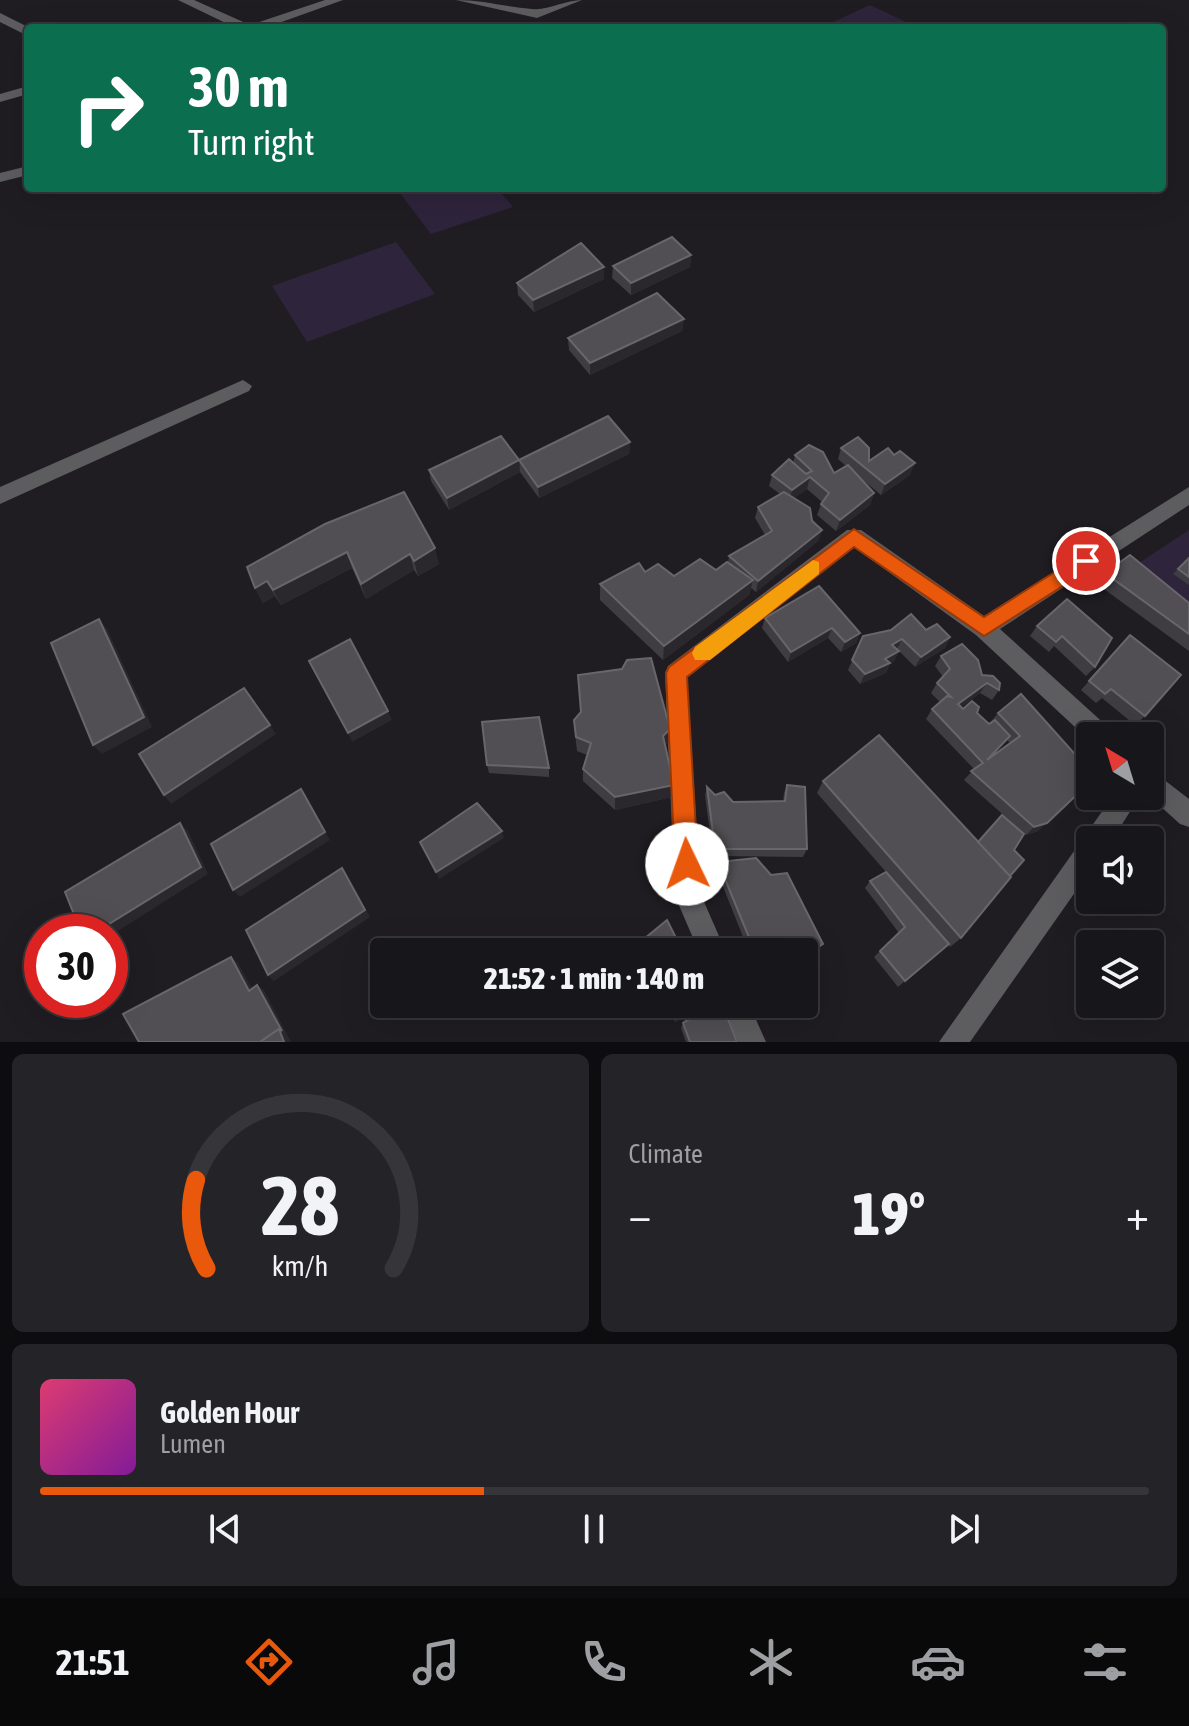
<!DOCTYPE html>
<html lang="en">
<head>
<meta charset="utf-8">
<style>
	:root { --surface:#17161a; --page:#242327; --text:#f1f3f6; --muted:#9e9fa2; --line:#363539; --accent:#ea580c }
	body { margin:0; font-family:"Asap Condensed",sans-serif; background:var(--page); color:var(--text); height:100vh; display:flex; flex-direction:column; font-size:30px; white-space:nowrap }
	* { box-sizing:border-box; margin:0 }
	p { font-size:26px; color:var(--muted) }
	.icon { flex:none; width:44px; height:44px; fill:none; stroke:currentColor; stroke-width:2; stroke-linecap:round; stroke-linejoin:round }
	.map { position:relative; height:1042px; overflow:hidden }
	.drawer { display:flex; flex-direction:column; gap:12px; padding:12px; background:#0d0c0e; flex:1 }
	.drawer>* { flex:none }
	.guide { position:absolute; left:24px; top:24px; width:1142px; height:168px; border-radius:8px; box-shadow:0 8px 32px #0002,0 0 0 2px var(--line); background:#0b6e4f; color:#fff; overflow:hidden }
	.needle { width:52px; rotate:322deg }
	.buttons { position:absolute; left:1076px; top:722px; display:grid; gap:16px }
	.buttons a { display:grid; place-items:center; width:88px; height:88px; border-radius:8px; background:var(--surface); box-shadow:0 8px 32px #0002,0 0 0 2px var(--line); font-size:40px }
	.speed { position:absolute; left:24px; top:914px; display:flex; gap:16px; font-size:40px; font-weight:700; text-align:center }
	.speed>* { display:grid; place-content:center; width:104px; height:104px; border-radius:50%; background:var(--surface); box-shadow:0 8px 32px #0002,0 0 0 2px var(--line); line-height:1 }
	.speed .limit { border:12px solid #d22; background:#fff; color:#111 }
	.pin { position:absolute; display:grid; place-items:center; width:68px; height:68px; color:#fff; margin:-34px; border:4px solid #fff; border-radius:50%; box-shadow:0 2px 8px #0007 }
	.me { position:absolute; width:88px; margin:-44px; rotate:357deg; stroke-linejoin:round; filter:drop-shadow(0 0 6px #0008) }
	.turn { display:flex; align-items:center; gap:28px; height:168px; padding:0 32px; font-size:36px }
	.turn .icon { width:104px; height:104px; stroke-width:2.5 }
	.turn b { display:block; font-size:56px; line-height:68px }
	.big { font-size:60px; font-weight:800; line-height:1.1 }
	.drawer .tile { flex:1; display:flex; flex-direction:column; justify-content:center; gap:12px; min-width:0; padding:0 28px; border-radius:12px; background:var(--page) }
	.drawer .dial { align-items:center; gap:0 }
	.dial svg { height:208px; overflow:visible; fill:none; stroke:var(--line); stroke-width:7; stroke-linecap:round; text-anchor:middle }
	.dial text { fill:var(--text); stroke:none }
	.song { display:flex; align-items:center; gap:24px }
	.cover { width:96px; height:96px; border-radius:12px; background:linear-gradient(135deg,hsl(340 70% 55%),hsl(290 70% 35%)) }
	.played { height:8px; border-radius:4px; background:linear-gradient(90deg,var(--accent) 40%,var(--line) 40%) }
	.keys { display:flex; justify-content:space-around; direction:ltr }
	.heat { display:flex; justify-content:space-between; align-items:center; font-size:44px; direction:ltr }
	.drawer .tiles { flex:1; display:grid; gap:12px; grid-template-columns:1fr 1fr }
	.tile:last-child { grid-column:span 2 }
	.trip { position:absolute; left:370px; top:938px; width:448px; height:80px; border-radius:8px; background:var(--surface); box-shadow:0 8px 32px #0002,0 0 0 2px var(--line); font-weight:800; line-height:80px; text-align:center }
	.tabs { display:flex; height:128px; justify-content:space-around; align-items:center; background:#09090a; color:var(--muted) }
	.tabs .icon { width:56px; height:56px }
	.tabs .active { color:var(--accent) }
	.tabs b { font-size:36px; color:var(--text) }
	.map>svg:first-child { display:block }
</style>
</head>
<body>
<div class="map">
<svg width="1189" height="1042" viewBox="0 0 1189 1042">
	<rect width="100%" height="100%" fill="#1f1d22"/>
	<g fill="#2e243c">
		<polygon points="870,5 919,28 822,27"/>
		<polygon points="396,188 497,188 513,207 431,234"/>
		<polygon points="396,242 435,294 307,342 272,286"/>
		<polygon points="1189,530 1189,608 1133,567"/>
	</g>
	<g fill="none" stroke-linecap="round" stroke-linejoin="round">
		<g fill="#5d5c5f" fill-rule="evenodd">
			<polygon points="178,0 194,0 250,25 325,0 343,0 265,28 236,28"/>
			<path d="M456,0C482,0 506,7 532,9C547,11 565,0 582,0L537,18Z"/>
			<polygon points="0,13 30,28 28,36 0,22"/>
			<polygon points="28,86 28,94 0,102 0,94"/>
			<polygon points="28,166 28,175 0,182 0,173"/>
			<polygon points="243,380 252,386 249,391 0,504 0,487"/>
			<polygon points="1189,487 1189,505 1000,629 1109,728 1113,736 1090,736 1090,741 976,635 854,547 687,677 701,895 726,952 699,952 675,896 665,673 668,666 847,530 861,530 984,616"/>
			<polygon points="1150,769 1189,799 1189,827 1180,824 1149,796"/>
			<polygon points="1113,796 1140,796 1112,840 1090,840 1090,871 970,1042 939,1042"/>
			<polygon points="721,1004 749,1004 766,1042 738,1042"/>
		</g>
	</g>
	<g fill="#3f3d42" fill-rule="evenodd">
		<polygon points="691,255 690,267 631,295 612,278 613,266"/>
		<polygon points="604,267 604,279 534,312 518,295 517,283"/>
		<polygon points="684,319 682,331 590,375 569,350 568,338"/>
		<polygon points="630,442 629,454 539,498 520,472 519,460"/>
		<polygon points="841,448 869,461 910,475 881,495 858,476 874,493 870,505 836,531 817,515 822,502 807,489 794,498 822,530 818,541 756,592 751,588 749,595 663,660 600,600 600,584 645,572 674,576 716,570 728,563 729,556 765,535 755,518 758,507 780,494 769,486 772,475 793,463 795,455 834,473 846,466 838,459"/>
		<polygon points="519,460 520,472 449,510 431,481 429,470"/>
		<polygon points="325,524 439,564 418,576 414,570 366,599 352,568 281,605 275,596 263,603 255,588"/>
		<polygon points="1189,558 1189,585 1173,574"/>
		<polygon points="1105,573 1189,603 1189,651 1097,584"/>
		<polygon points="1067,599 1095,667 1086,676 1054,646 1049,652 1030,636 1037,626"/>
		<polygon points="765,618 860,633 856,643 841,652 828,638 788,662 762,628"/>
		<polygon points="926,630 950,637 945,648 915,667 897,649 899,651 894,661 890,663 886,673 860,684 848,670 863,636"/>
		<polygon points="1130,635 1145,716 1135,725 1102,698 1096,703 1081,690"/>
		<path d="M941,656L982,675L999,690L992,700L980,693L961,707L963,709L977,713L989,724L998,713L1090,782L1038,831L1026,835L964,780L974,769L926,719L932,709L940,702L931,693L937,683L943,677L935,666ZM1006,739L1010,743L991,757Z"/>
		<polygon points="578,675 669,742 665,745 672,797 615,810 583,781 583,769 587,755 577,751 575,734 574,720 581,713"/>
		<polygon points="487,765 549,768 549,777 489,773"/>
		<polygon points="823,781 978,842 1014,850 1010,876 961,938 950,947 948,944 898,987 874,957 899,933 865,888 870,881 886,872 817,793"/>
		<polygon points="787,785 807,849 803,857 713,856 705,795 707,787 715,795 733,802 783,801 784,793"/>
		<polygon points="718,862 823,944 818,950 804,959 804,952 749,952 716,869"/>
		<polygon points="669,1004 706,1004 675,1022"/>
		<polygon points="683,1023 737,1042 686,1042 681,1028"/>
	</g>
	<g fill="#2a282d">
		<polygon points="691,255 690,267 631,295 631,283"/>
		<polygon points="604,267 604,279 534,312 533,300"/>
		<polygon points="684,319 682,331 590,375 590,363"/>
		<polygon points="630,442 629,454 539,498 538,487"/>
		<polygon points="519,460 520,472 449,510 447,498"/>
		<polygon points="915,463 910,475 881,495 885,484"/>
		<polygon points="810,477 807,489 790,501 792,490"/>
		<polygon points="874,493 870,505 836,531 840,520"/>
		<polygon points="822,530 818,541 756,592 758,581"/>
		<polygon points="435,548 439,564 418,576 414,561"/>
		<polygon points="347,552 352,568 281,605 273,590"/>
		<polygon points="410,554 414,570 366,599 361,584"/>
		<polygon points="753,580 749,595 663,660 664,646"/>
		<polygon points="267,581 275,596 263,603 255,588"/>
		<polygon points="99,619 107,629 152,727 102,754 93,745"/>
		<polygon points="832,628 828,638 788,662 791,652"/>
		<polygon points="860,633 856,643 841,652 845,642"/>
		<polygon points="950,637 945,648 915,667 921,657"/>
		<polygon points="902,639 897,649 892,645"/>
		<polygon points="899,651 894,661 887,665 890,663 886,673 860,684 865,674 885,659"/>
		<polygon points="987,683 980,693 952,714 958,704"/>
		<polygon points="388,711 392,720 352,742 348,733"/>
		<polygon points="270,725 276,734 171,804 164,795"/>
		<polygon points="670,729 669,742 661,749 663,736"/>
		<polygon points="674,785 672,797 615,810 615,797"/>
		<polygon points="306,797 330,840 240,897 233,890"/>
		<polygon points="180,823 188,831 208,874 110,936 110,932 96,932"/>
		<polygon points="1047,823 1038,831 1026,835 1034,827"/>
		<polygon points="502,831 504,838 439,879 436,872"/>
		<polygon points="342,868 370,917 274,981 268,975"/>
		<polygon points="823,944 818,950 804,959 804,956"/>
		<polygon points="231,957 238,963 256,996 249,991"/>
		<polygon points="257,985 264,990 291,1042 284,1042"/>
		<polygon points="699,1004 706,1004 675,1022 677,1017"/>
	</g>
	<g fill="#514f53" stroke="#68666b" stroke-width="2">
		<polygon points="610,24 619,28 600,28"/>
		<polygon points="672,237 691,255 631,283 613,266"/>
		<polygon points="581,243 604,267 533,300 517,283"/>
		<polygon points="657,293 684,319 590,363 568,338"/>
		<polygon points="608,416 630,442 538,487 519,460"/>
		<polygon points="501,436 519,460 447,498 429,470"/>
		<polygon points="858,437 869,448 869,461 888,448 894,455 900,451 915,463 885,484 841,448"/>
		<polygon points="809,445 823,452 834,473 848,465 874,493 840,520 821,504 829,493 810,477 792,490 772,475 789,459 806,474 812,471 795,455"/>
		<polygon points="404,492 435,548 414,561 410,554 361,584 347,552 273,590 267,581 255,588 247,567 325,524"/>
		<polygon points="784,492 810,508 812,521 822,530 758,581 729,556 772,531 758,507"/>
		<polygon points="1130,555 1189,603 1189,634 1105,573"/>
		<polygon points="1189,558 1189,577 1178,569"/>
		<polygon points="700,559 716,570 727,562 753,580 664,646 600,584 639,563 645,572 658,564 674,576"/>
		<polygon points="819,586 860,633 845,642 832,628 791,652 765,618"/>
		<polygon points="1067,599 1112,638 1095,667 1062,636 1056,642 1037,626"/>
		<polygon points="911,614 926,630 937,624 950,637 921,657 902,639 892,645 899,651 885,659 890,663 865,674 852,660 863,636 891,630"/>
		<polygon points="99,619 144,717 93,745 51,643"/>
		<polygon points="1130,635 1181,675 1145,716 1111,689 1105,694 1089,681"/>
		<polygon points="350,639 388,711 348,733 309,661"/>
		<polygon points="962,644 978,660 982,675 993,676 1000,683 999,690 987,683 958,704 963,709 972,701 979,707 977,713 989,724 995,720 1010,736 987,760 1020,736 998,713 1021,694 1090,771 1090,782 1047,823 1034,827 971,771 983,763 932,709 947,696 951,697 937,683 950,669 941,656"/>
		<polygon points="651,658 670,729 663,736 674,785 615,797 583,769 591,743 576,737 574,720 581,712 578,675 622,669 627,660"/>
		<polygon points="244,688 270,725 164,795 139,754"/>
		<polygon points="539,717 549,768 487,765 482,722"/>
		<polygon points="879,735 1011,877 961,938 823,781"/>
		<polygon points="787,785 805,787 807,849 715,849 707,787 715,795 724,792 733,802 785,801"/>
		<polygon points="301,789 325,832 233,890 211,844"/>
		<polygon points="477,803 502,831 436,872 420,842"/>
		<polygon points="1002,815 1024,834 1014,850 1024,860 1010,876 978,842"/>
		<polygon points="180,823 201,867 96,932 81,932 65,892"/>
		<polygon points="756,858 771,875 787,873 823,944 804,956 804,952 772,952 769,946 755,952 718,862"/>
		<polygon points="342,868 365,910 268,975 246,930"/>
		<polygon points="886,872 949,944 905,981 880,951 905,927 870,881"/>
		<polygon points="667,920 683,952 628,952"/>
		<polygon points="231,957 249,991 257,985 282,1031 279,1029 260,1042 139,1042 123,1014"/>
		<polygon points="672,1004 699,1004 677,1017"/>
		<polygon points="713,1004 722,1004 737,1042 690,1042 683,1023"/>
		<polygon points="279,1029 284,1042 260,1042"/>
	</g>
	<polygon fill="#ea580c" stroke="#983908" stroke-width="2" points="854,529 984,617 1080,556 1086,554 1096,561 1093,567 984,636 854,547 687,677 698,864 695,872 687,876 678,872 675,864 666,673 669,667"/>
	<polygon fill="#f59e0b" points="813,560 819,562 819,574 710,660 695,660 692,653 695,647"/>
</svg>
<div class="buttons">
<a><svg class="needle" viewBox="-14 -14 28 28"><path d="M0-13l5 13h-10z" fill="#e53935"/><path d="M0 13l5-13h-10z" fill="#9e9fa2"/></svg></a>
<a><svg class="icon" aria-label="sound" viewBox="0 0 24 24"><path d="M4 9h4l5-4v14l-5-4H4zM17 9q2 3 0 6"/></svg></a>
<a><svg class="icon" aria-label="layers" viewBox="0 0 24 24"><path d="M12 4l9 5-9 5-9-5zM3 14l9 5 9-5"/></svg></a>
</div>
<div class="speed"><div class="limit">30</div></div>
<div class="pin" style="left:1086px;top:561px;background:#d93025"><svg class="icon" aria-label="arrive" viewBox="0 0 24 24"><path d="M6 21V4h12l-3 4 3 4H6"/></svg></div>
<svg class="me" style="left:687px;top:864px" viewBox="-20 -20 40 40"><circle r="19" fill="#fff"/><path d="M0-13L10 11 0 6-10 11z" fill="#ea580c"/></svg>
<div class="trip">21:52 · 1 min · 140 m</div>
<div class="guide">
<div class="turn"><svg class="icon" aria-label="right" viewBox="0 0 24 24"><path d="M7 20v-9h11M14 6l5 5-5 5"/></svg><div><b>30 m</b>Turn right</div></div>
</div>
</div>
<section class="drawer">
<div class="tiles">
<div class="tile dial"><svg viewBox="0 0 100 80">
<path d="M14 69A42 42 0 1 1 86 69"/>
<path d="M14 69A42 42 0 0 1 10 35" stroke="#ea580c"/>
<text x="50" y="56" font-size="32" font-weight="700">28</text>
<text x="50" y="72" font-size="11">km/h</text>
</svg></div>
<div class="tile"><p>Climate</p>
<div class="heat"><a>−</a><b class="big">19°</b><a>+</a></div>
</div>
<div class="tile">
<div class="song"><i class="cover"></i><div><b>Golden Hour</b><p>Lumen</p></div></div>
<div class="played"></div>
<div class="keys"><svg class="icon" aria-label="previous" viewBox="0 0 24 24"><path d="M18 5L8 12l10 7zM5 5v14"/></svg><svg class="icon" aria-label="pause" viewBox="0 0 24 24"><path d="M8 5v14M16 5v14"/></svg><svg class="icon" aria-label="next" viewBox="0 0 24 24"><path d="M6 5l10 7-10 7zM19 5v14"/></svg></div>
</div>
</div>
</section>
<nav class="tabs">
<b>21:51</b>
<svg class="icon active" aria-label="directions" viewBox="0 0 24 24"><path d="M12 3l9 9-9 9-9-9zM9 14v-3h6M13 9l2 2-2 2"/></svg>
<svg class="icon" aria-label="music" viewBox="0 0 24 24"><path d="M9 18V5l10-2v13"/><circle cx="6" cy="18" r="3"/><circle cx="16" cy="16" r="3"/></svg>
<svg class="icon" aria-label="phone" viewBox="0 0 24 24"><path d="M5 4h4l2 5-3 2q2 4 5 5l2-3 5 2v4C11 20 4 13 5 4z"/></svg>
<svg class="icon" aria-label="climate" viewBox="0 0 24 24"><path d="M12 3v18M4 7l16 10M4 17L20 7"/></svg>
<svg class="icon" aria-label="car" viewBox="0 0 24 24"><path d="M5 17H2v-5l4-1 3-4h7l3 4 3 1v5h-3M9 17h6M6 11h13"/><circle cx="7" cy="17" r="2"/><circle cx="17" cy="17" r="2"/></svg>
<svg class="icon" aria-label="filters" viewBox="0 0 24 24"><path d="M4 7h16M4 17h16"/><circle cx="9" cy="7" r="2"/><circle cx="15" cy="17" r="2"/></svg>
</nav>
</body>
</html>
